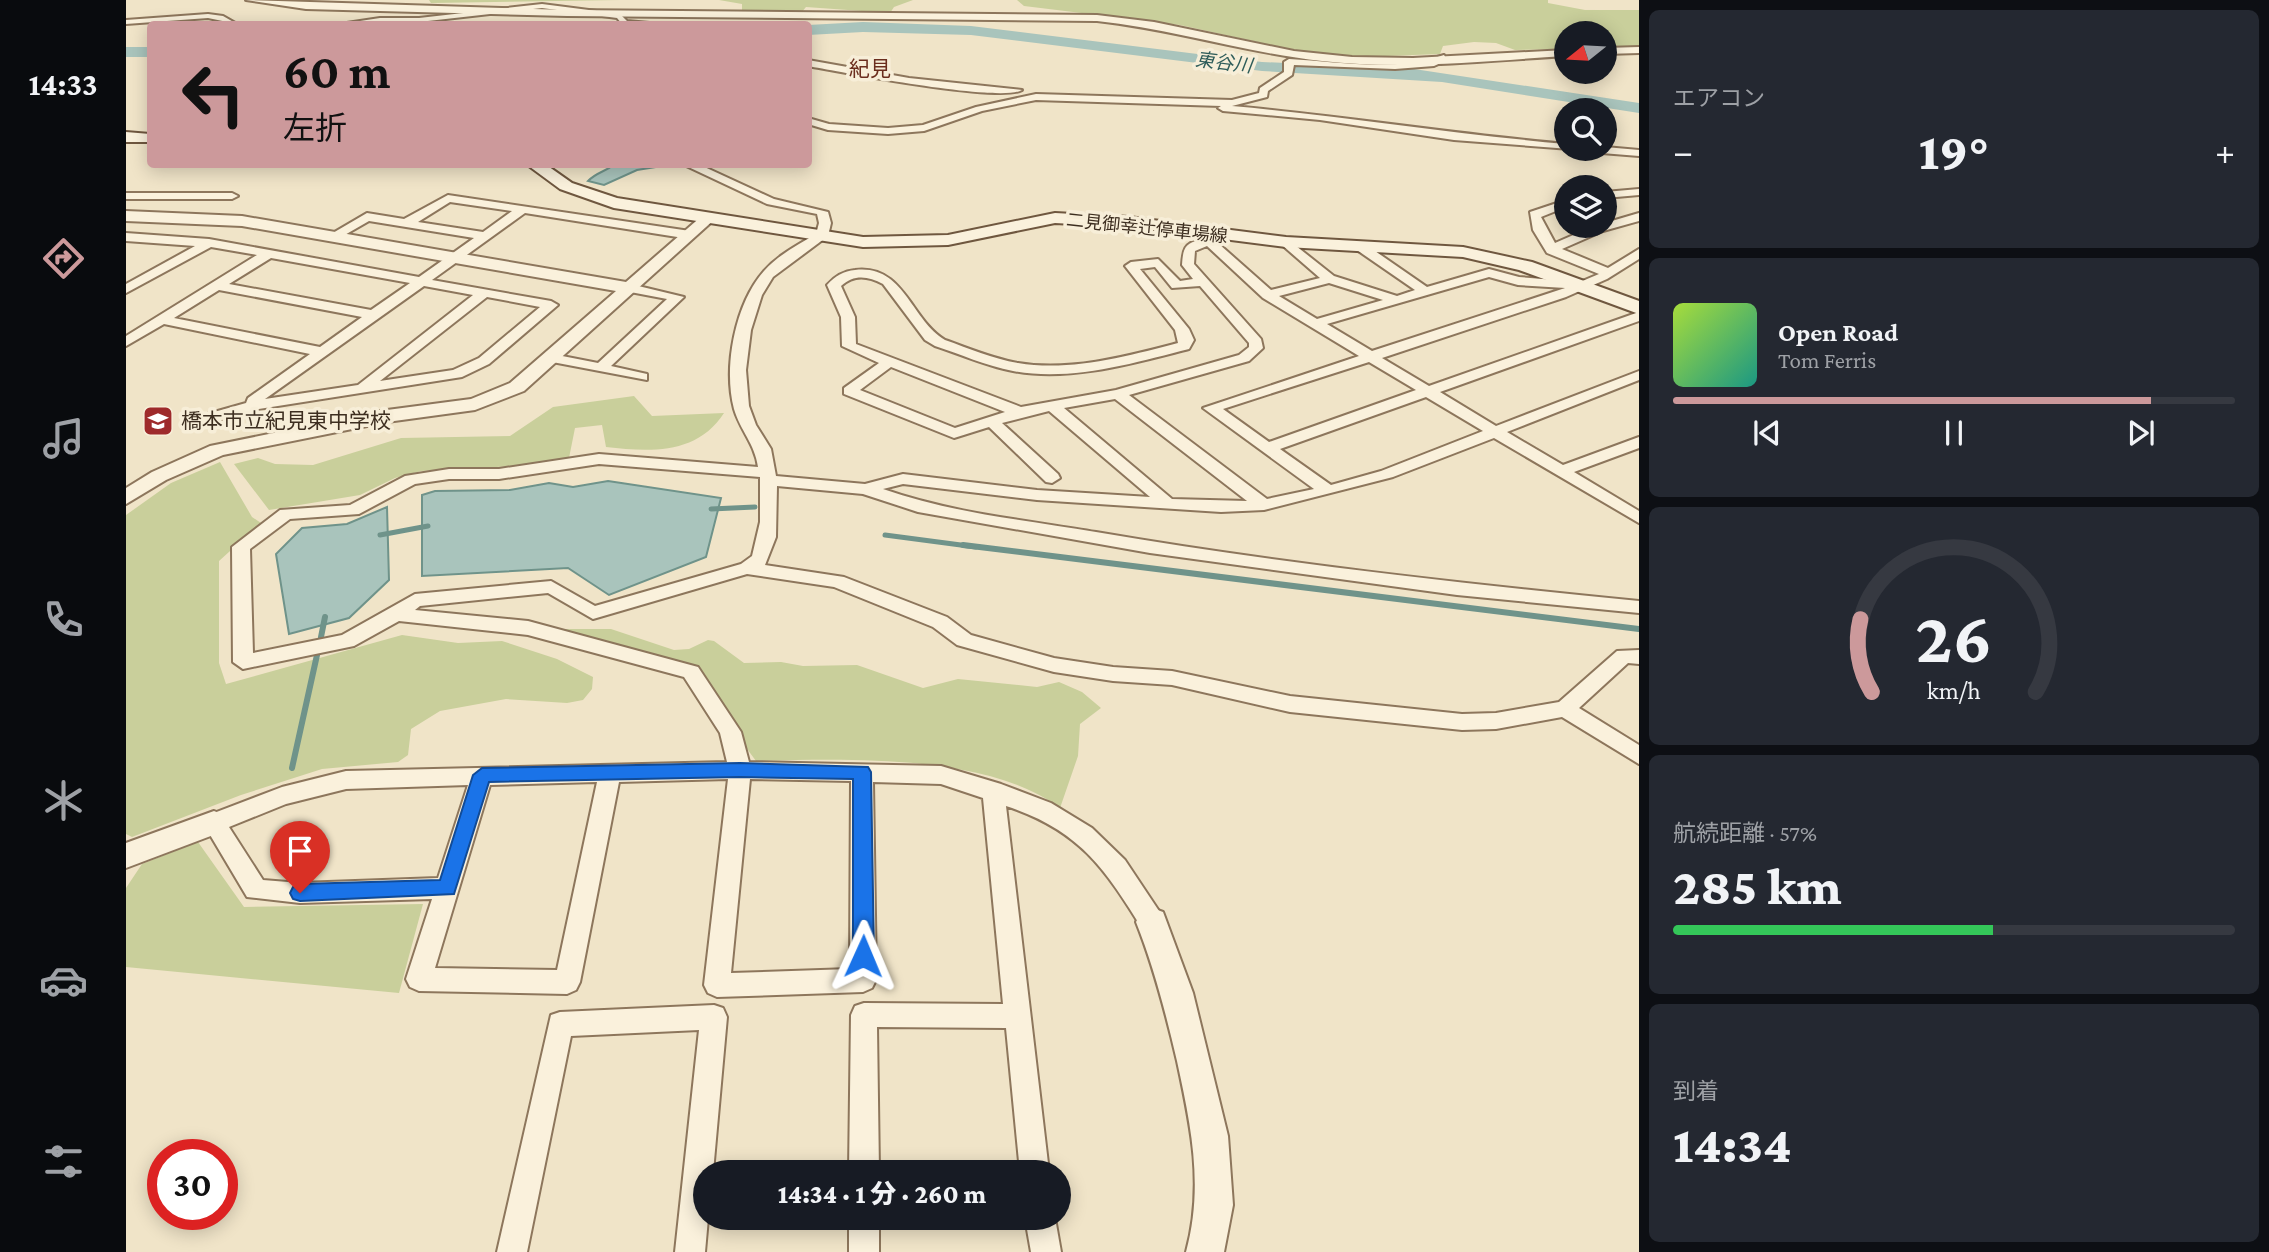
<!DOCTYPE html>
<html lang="ja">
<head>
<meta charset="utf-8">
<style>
	:root { --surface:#171b24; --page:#242831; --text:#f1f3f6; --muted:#9ea1a6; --line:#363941; --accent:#cc999b }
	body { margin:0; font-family:"Crimson Pro","Noto Sans JP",serif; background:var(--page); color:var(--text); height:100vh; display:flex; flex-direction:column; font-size:26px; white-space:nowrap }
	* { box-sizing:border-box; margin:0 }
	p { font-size:23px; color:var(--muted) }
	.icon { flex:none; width:38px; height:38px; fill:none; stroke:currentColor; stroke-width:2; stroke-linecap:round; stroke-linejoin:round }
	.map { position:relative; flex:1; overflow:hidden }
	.details { display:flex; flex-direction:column; gap:10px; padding:10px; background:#0d0f14; width:630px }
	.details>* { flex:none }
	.banner { position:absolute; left:21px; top:21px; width:665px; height:147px; border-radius:7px; box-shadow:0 4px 18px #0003; background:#cc999b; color:#111; overflow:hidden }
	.needle { width:46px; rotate:252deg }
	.buttons { position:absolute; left:1428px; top:21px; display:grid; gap:14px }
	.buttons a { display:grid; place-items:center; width:63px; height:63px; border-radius:50%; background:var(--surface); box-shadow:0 4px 18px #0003; font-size:35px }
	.speed { position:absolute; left:21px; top:1139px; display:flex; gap:14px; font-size:35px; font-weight:700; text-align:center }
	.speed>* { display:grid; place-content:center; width:91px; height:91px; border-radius:50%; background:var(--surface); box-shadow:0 4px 18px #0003; line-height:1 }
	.speed .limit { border:10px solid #d22; background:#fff; color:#111 }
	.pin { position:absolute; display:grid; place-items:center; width:60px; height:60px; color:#fff; margin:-72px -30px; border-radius:50% 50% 50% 0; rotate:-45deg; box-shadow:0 0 7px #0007 }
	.pin .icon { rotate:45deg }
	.me { position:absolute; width:77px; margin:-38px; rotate:1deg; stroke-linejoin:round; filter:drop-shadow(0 0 5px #0008) }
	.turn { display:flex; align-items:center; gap:24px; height:147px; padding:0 21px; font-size:32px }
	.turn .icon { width:91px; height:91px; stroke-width:2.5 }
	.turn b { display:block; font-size:49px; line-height:60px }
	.big { font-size:52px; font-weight:800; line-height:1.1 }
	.details .card { flex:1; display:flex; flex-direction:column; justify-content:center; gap:10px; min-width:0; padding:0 24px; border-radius:10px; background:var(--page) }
	.details .dial { align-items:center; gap:0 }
	.dial svg { height:182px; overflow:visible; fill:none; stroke:var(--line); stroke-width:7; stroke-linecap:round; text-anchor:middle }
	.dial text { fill:var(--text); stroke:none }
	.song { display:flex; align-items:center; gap:21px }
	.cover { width:84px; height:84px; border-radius:10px; background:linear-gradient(135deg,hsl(80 70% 55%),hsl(170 70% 35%)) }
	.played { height:7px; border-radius:4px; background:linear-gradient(90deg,var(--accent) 85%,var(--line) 85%) }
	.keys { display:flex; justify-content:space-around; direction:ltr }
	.heat { display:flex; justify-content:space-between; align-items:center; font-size:38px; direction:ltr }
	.charge { height:10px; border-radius:5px; background:linear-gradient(90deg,#34c759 57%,var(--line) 0) }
	.trip { position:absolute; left:567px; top:1160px; width:378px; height:70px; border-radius:35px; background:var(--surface); box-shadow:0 4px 18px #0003; font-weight:800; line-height:70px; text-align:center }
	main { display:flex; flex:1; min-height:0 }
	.tabs { display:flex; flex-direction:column; width:126px; justify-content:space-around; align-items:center; background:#090b0e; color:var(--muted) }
	.tabs .icon { width:49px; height:49px }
	.tabs .selected { color:var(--accent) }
	.tabs b { font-size:32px; color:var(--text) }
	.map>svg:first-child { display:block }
</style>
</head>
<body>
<main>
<nav class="tabs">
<b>14:33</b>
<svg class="icon selected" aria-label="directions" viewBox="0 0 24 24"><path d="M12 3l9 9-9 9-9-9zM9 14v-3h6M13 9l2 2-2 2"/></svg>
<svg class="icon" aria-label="music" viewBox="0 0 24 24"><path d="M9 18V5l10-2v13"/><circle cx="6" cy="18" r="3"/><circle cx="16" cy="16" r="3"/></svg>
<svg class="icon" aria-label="phone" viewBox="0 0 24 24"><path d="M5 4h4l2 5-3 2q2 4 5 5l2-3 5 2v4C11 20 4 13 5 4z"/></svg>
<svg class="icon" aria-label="climate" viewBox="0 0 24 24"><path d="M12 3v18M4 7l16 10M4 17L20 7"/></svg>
<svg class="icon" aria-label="car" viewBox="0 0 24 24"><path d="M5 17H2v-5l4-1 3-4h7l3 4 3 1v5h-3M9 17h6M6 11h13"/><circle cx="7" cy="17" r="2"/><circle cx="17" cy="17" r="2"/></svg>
<svg class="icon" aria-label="filters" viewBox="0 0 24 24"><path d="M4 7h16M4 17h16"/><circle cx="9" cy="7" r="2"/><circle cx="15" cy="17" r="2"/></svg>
</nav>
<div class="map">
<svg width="1513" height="1252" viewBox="0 0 1513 1252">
	<rect width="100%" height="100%" fill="#f0e4c8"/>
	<g fill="#c9cf9b">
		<polygon points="303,0 494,0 305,3"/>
		<polygon points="593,0 787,0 768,7 764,13 680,7 675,13 616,12 616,4"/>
		<polygon points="891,0 1422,0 1422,3 1459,10 1513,10 1513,46 1479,47 1479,33 1440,33 1440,49 1389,50 1370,43 1348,42 1317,46 1314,54 1234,57 1176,52 1054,25 898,6"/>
		<path d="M508,396L526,416L598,413C571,455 524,452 480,447L476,425L449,428L443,458L390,466L295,471L269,478L234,495L143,510L108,464L132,458L149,464L187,465L275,438L384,436L427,407Z"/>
		<polygon points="94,462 126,517 135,523 93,561 93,663 100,684 276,635 332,643 376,641 431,659 467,677 466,689 457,700 441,703 380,699 314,711 285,729 282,755 272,762 196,769 115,795 6,837 0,834 0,515 45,483"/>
		<path d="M431,629H485L548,650L563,649L582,640L588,641L618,663L655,662L677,666L731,665L797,688L832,679L911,687L933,682L956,692L975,708L954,724L952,756L934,808C860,753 719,759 630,761L602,723L572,669Z"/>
		<polygon points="72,842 118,907 297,904 273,993 0,967 0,888 16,864"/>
	</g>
	<g fill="#a9c4bc" stroke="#6f938a" stroke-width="2">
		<path d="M489,164H543V165L511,170L478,185L462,181C471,172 479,172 489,164Z"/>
		<polygon points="482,481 595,498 580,557 483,595 442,568 296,576 296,495 309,491 384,490 423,483 447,487"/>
		<polygon points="261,507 263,580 223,618 163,634 150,554 176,528 221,524"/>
	</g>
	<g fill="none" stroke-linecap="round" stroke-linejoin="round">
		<g stroke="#6f938a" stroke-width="5">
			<polyline points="585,509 629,507"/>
			<polyline points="254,535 302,526"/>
			<polyline points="759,535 850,547"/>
		</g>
		<g stroke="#6f938a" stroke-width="6">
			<polyline points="837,545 1513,629"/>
			<polyline points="195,637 199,617"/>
			<polyline points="166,768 191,655"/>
		</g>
		<g fill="#a9c4bc" fill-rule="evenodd">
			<polygon points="737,22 845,26 1136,62 1288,69 1513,103 1513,113 1316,82 1136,71 845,35 737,32 682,35 682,25"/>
			<rect x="0" y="47" width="24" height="10"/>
		</g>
		<g stroke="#8d765c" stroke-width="4">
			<g id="minor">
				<polygon points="416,4 494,14 501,21 535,24 496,24 491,18 416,8 293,22 214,24 254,18 293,18"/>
				<polygon points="82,14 97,16 111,24 82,18 0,24 0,20"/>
				<path d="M1318,55L1321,60L1308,66L1269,69L1168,65L1166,75L1142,91L1141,97L1106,106C1218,116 1328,134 1440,144V149H1444L1328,140L1194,120L1097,111L1092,108L1095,106L910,100L856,111L798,131L762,134L702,130L682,124V118L703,124L762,128L797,125L850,107L910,94L1106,100L1133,93L1134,88L1158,72V62L1163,59C1214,62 1269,72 1318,55Z"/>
				<path d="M682,60L783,78L896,90C875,103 715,72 682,66Z"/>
				<polygon points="1479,147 1513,150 1513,156 1463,152 1458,149"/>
				<path d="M556,164H572L648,199L702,212L705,223L702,236L647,277L636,295L625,330L620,370L623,406L630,425L645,449L650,476L739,484L777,474L911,490L1024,497L923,411L876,423L932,474L934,478L926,483L920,482L863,427L828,438L718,394V388L753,363L716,346L715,317L701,285C709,276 718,271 729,270C778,264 785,320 819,340C842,348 867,359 892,363C944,372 1002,356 1052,343L1049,330L999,266L1005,262L1032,259L1054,281L1067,279L1056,265C1057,250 1058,243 1074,240L1066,232L1068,229H1076L1145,290L1194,278L1156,245V239L1160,238L1208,276L1271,296L1289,290L1228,248V242H1236L1301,287L1363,269L1393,277L1454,282L1473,274L1421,253L1407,230L1404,212L1440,200V207L1415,217L1429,243L1468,226H1479V223L1513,213V221L1477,231L1436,249L1482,268L1513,249V259L1481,279L1440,297L1256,358L1303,386L1513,312V321L1314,392L1370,426L1513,371V380L1381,432L1437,465L1513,437V448L1448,472L1513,511V523L1368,438L1267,477L1138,510L1095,512L911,500L777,484L757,489C825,513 899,520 970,532C1150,563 1332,583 1513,601V613L1331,595L1024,553L792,512L737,494L651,486L650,537L639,565L718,577L821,617L845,635L928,658L987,667L1046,671L1164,696L1336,714L1370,713L1433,702L1491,651L1513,650V664L1502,663L1453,708L1513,745V764L1436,717L1370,729L1336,730L1164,712L1046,685L987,681L928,672L831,645L807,627L708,587L621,574L467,619L422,593L294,606L289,610L402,621L572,667L615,732L623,762L815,766L875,784L925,803L966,828L999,860L1035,914L1038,922L1035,930L1026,933L1017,930C978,867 953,830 880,806L923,1172H894L880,1028L751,1027L753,1172H723L725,1015L729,1006L738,1003L877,1004L857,798L815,784L747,782L750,980L746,988L737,992L591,997L582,993L578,985L602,779L493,782L454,982L450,990L441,994L293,991L284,987L280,979L306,899L174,903L121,897L77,823L80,816L156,787L220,771L601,762L594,733L558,677L402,635L273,621L228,646L117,669L107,662L106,547L154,510L224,505L279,476L323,469H373L473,454L632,467C629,444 614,430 608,409C597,367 609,304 638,271C652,255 672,245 690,234L693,223L691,214L641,204ZM1081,246L1137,298L1233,356L1077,408L1188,489L1141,499L1003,395L1123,361L1137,348L1135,339L1068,264L1069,251ZM1029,267L1046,288L1074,286L1123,343V347L1113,355L990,390L895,407L730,344L729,317L715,286C728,274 742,276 757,284L799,340L809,346C834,354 860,366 887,371C944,382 1008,363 1063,349L1068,340L1063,329L1014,269ZM1363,277L1392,285L1439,288L1246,351L1201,324ZM1203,283L1257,300L1191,319L1153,296ZM1243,362L1290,390L1143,442L1097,409ZM765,367L879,412L829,428L734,390ZM1300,397L1357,431L1255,471L1205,485L1154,449ZM989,399L1121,501L1046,499L938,408ZM473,464L634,477V522L626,556L615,564L469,606L425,581L289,594L216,635L127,653L124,549L164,519L233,514L289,484L323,479H373ZM624,779L725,781L724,969L605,973ZM471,782L431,970L309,968L364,785ZM342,785L312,878L174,883L137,880L103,827L160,804L220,789Z"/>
				<polygon points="1513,189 1513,195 1479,198 1479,192"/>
				<polygon points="0,193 106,193 112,196 106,199 0,199"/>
				<path d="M322,195L564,231L570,235L564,239L399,213L306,280L425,301L432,305L363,364L336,377L127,410L79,424L74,422V416L120,403L122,398L184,354L38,324L0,346V336L131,255L85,247L0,293V284L69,246L0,241V233L83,239L293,277L348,238L243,221L210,240L200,237L241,213L278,219ZM324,202L386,211L357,232L292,222ZM145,258L284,283L245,310L103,284ZM298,286L347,295L232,385L139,399ZM93,290L236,317L194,347L48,318ZM361,297L414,307L353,358L327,370L254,381Z"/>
				<polygon points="504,284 558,297 485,366 521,374 521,380 421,361 421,355 426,354 472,363 541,299 499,291 499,285"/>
				<polygon points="588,1005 597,1008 601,1017 587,1172 579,1172 579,1218 582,1218 579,1252 549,1252 573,1030 445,1036 401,1252 371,1252 425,1015 434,1012"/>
				<rect x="723" y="1218" width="30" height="34"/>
				<polygon points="899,1218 929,1218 935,1252 905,1252"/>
			</g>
		</g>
		<g stroke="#8d765c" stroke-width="4">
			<g id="tertiary">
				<path d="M120,0L441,10L971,15L1028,22L1168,51L1226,57L1287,58L1440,50V56C1359,61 1277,70 1196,61C1120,53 1047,29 971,21L441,16L180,9Z"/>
				<polygon points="1513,47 1513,53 1479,54 1479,48"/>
				<polygon points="0,211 116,216 500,282 577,215 587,215 590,218 398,391 349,410 261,422 97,455 40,480 0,504 0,488 26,472 84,446 261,410 345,399 384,383 490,291 116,226 0,221"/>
				<polygon points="88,811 98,815 103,823 98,831 0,868 0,843"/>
				<path d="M1026,908L1037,912L1067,993L1102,1136L1107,1205L1098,1252H1060C1078,1186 1065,1126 1051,1061C1040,1014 1028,967 1010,922L1015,912Z"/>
			</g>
		</g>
		<g stroke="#6f573f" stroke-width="4">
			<g id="secondary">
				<polygon points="0,132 24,134 24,142 0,142"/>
				<polygon points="400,164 419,164 446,183 491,198 737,237 822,235 929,213 1003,217 1160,237 1337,247 1406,262 1513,301 1513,314 1393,270 1337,257 1160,247 1003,227 929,223 822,245 737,247 488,208 434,189"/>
			</g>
		</g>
		<use href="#minor" fill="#faf1dc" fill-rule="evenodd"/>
		<use href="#tertiary" fill="#faf1dc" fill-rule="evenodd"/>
		<use href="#secondary" fill="#faf1dc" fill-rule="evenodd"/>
	</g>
	<polygon fill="#1a73e8" stroke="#114b97" stroke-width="2" points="614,763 742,767 745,772 748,956 744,962 737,965 730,962 727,956 727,779 614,777 363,782 328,894 174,901 167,899 164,893 167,887 174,884 314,880 347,775 356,768"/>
	<defs>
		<g id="school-square" transform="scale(1.575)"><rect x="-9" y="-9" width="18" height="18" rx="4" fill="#9e2a2b" stroke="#f7eed8"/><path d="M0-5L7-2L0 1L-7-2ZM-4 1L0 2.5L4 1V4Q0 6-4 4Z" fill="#fff"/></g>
	</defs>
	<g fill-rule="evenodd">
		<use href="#school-square" x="32" y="421"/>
	</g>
	<g text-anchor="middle" stroke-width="7" stroke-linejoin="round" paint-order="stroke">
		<g font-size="18" fill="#3d2e20" stroke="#f7eed8">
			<text transform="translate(1021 228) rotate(6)" y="6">二見御幸辻停車場線</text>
		</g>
		<g font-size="19" font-style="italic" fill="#2f5d5a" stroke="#f7eed8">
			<text transform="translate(1098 62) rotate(7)" y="7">東谷川</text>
		</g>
		<g font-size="21" fill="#6b2e1e" stroke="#f7eed8">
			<text x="744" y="76">紀見</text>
		</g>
		<g font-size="21" fill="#3d2e20" stroke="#f7eed8" text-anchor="start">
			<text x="55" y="428">橋本市立紀見東中学校</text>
		</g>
	</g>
</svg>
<div class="buttons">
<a><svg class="needle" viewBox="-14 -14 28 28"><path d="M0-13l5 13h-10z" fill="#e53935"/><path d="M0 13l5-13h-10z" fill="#9ea1a6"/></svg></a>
<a><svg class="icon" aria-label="search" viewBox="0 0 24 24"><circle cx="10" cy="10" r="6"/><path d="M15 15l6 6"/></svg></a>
<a><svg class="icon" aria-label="layers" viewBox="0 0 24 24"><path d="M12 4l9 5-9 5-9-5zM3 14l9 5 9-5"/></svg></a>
</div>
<div class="speed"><div class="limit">30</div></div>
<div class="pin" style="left:174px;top:893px;background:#d93025"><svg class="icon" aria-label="arrive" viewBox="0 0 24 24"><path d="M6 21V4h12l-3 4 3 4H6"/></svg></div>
<svg class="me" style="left:737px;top:956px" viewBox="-20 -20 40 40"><path d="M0-17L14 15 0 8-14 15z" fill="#1a73e8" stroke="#fff" stroke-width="4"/></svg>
<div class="trip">14:34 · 1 分 · 260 m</div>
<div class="banner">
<div class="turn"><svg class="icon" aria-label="left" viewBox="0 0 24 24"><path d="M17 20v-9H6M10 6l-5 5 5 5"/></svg><div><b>60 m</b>左折</div></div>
</div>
</div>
<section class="details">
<div class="card"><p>エアコン</p>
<div class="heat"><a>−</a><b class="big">19°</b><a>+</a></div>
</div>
<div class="card">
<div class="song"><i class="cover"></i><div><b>Open Road</b><p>Tom Ferris</p></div></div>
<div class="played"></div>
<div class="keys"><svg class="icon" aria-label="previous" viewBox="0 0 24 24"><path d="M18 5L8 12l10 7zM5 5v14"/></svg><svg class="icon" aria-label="pause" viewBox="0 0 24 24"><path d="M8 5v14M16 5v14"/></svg><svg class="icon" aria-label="next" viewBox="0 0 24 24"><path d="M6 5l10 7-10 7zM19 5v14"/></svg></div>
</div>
<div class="card dial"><svg viewBox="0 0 100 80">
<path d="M14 69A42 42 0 1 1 86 69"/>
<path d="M14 69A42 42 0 0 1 9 37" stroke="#cc999b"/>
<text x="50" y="56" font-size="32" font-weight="700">26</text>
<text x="50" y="72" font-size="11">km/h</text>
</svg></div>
<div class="card"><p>航続距離 · 57%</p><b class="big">285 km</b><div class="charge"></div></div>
<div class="card"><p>到着</p><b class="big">14:34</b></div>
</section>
</main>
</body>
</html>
